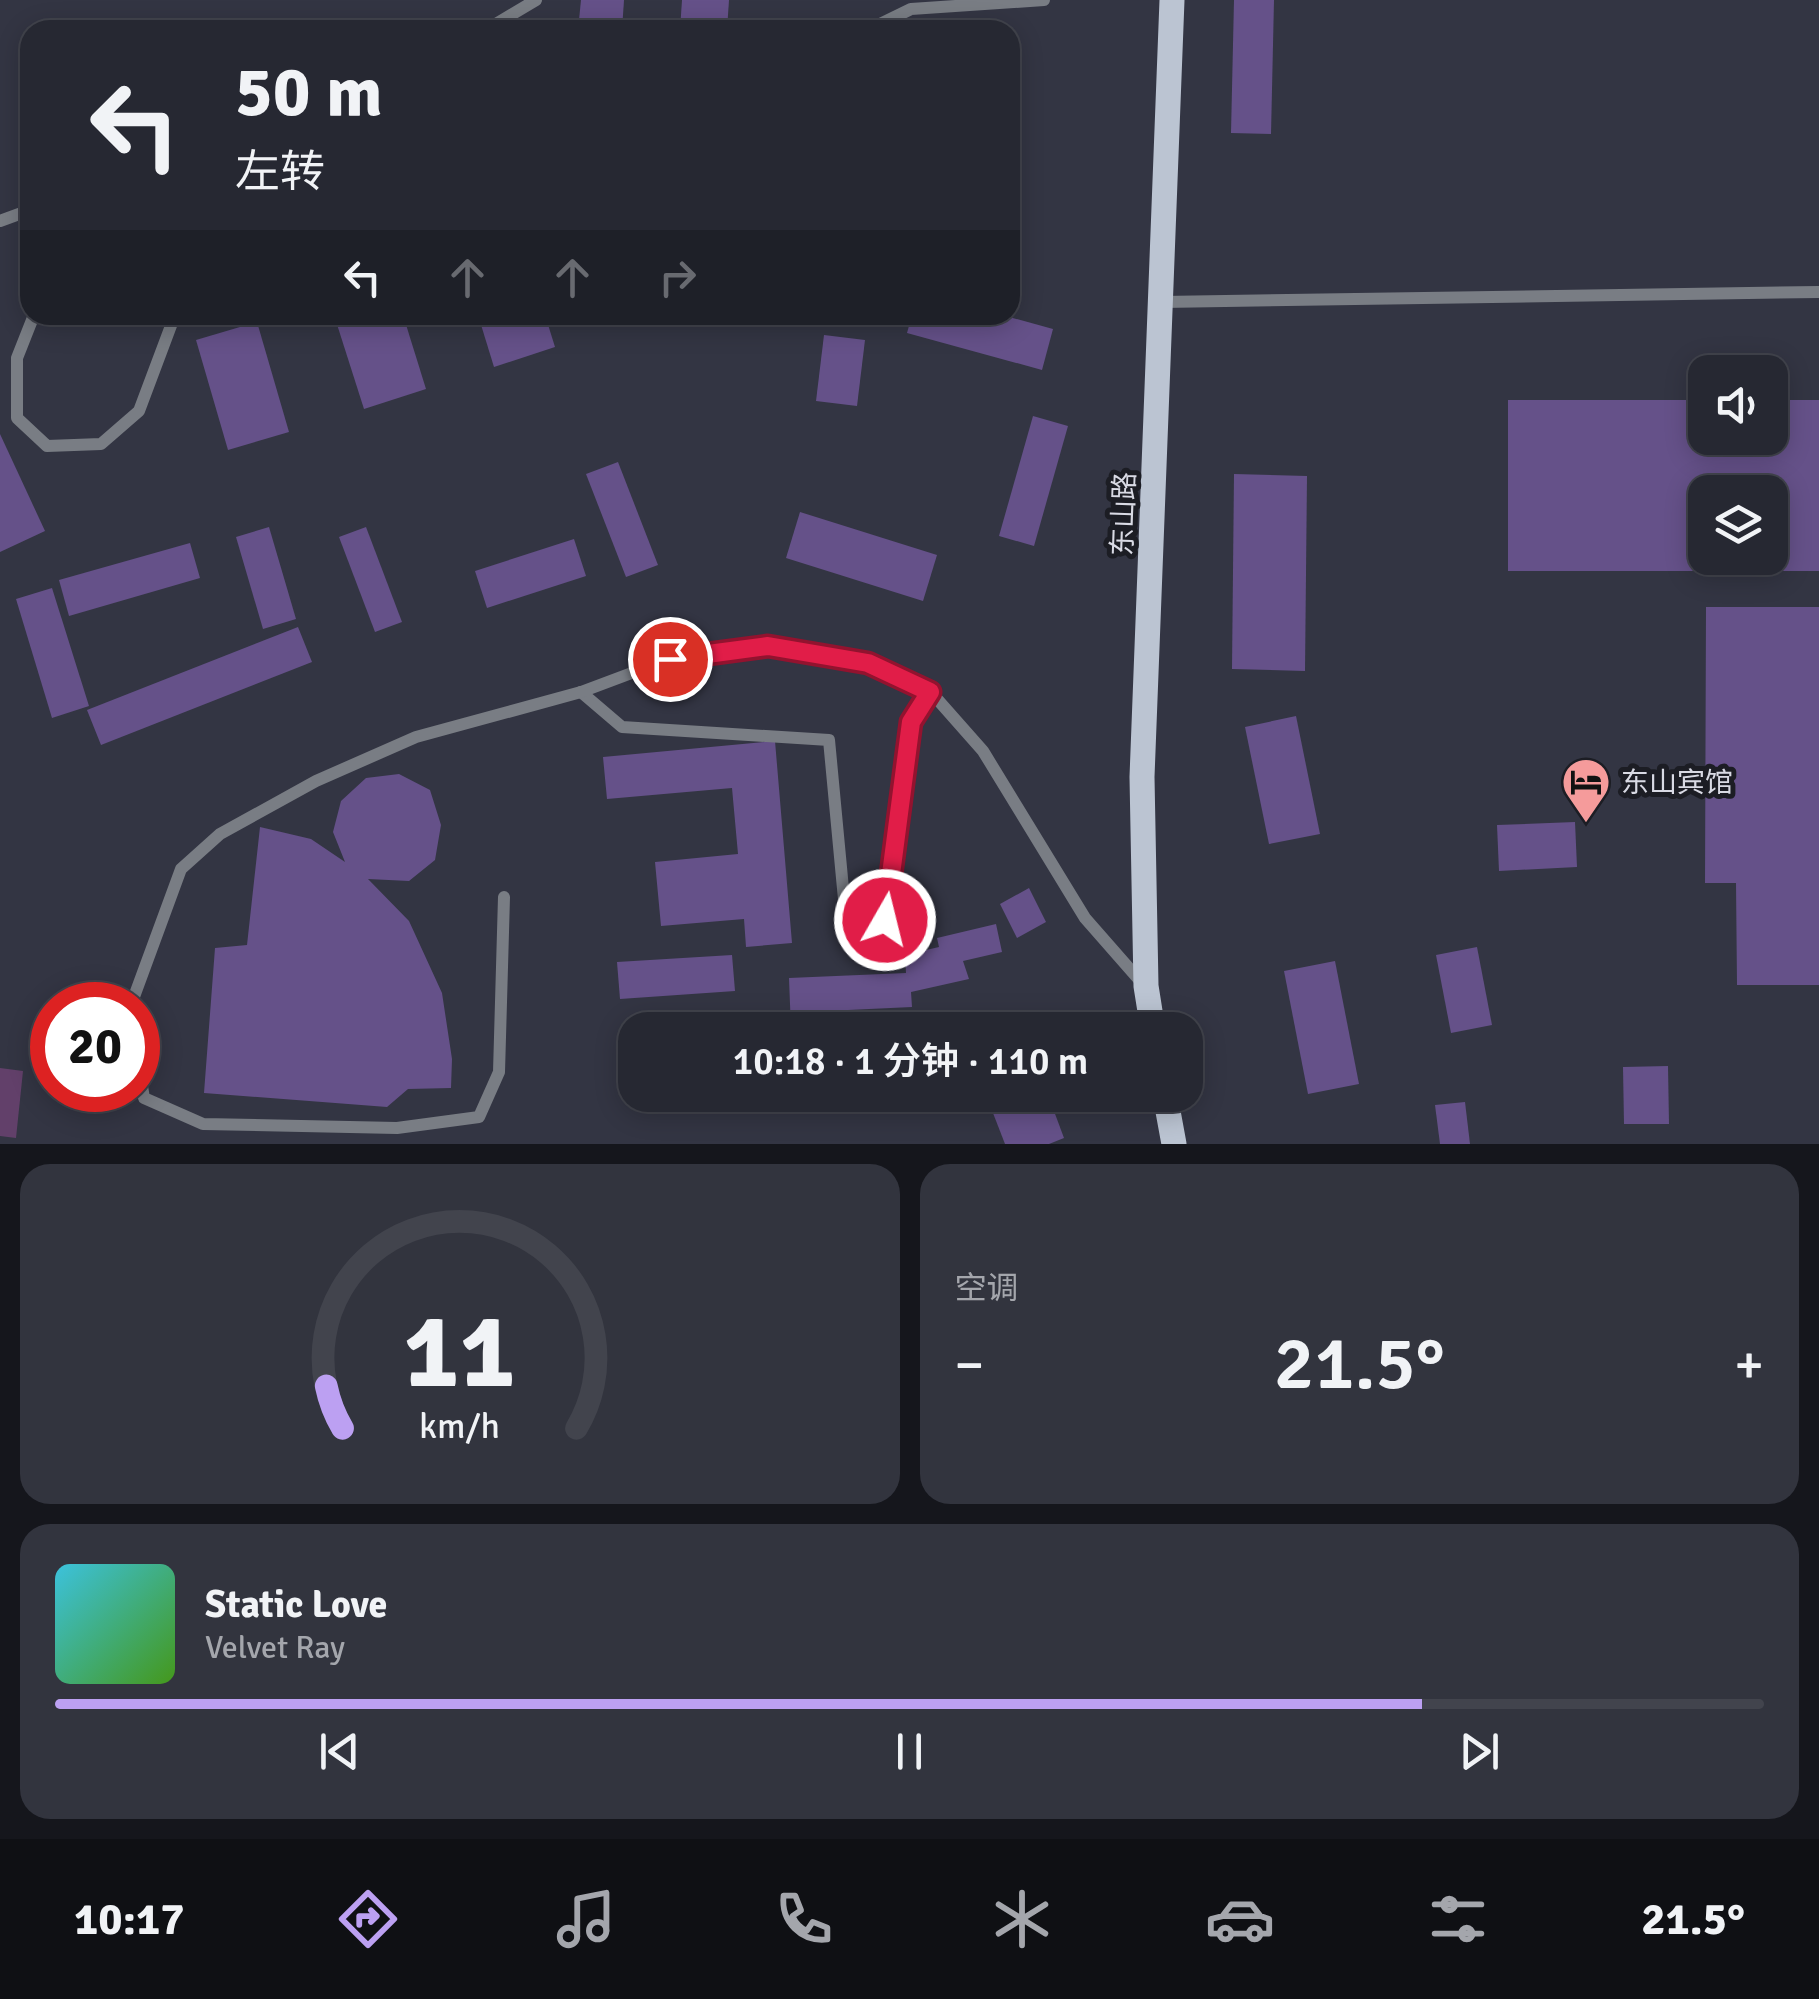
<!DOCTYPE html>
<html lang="zh">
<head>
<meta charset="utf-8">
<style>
	:root { --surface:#262832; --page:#32343e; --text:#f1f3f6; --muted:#a4a6ac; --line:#42444d; --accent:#bca0f2 }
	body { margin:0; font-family:Signika,"Noto Sans SC",sans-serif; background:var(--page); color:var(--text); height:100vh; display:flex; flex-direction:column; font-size:38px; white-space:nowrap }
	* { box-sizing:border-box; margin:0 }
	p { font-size:32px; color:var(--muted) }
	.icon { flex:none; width:55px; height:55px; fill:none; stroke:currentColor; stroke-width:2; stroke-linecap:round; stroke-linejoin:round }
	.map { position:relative; height:1144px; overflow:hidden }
	.panel { display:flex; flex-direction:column; gap:20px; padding:20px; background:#15161c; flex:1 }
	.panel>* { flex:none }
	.banner { position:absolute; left:20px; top:20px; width:1000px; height:305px; border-radius:30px; box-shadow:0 5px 25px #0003,0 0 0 2px var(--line); background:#262832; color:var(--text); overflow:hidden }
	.tools { position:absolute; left:1688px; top:355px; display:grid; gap:20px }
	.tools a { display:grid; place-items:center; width:100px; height:100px; border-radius:20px; background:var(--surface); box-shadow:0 5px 25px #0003,0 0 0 2px var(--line); font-size:50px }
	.speed { position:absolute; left:30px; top:982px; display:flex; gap:20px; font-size:50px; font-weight:700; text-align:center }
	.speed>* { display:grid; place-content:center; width:130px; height:130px; border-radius:50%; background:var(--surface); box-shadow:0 5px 25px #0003,0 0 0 2px var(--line); line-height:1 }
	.speed .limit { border:15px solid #d22; background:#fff; color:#111 }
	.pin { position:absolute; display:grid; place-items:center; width:85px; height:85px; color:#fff; margin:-42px; border:5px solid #fff; border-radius:50%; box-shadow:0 2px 10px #0007 }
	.me { position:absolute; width:110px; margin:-55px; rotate:8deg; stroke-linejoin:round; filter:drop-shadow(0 0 8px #0008) }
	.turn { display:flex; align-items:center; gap:35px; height:210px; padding:0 50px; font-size:45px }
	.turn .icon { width:130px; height:130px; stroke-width:2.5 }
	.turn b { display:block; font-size:70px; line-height:85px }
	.lanes { display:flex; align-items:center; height:95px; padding:0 50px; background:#0003; justify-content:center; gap:50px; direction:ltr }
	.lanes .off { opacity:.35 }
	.big { font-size:75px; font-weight:600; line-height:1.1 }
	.panel .tile { flex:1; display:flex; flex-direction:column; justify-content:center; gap:15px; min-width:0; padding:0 35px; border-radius:30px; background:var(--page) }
	.panel .dial { align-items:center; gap:0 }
	.dial svg { height:260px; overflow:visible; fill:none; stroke:var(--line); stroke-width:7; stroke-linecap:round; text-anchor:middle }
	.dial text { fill:var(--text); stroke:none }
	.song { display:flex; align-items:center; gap:30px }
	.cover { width:120px; height:120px; border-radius:15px; background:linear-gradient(135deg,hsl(190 70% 55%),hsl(100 70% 35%)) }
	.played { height:10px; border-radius:5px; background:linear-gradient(90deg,var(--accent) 80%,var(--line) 80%) }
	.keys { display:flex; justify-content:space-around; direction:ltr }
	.heat { display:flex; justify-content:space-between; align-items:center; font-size:55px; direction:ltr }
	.panel .tiles { flex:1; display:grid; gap:20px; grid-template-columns:1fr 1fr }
	.tile:last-child { grid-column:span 2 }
	.trip { position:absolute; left:618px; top:1012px; width:585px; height:100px; border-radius:30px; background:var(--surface); box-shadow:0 5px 25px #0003,0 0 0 2px var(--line); font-weight:600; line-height:100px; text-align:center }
	.dock { display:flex; height:160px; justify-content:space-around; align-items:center; background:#0f1014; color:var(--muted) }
	.dock .icon { width:70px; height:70px }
	.dock .selected { color:var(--accent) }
	.dock b { font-size:45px; color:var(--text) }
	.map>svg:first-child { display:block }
</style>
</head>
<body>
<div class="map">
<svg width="1819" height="1144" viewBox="0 0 1819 1144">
	<rect width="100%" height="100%" fill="#333543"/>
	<polygon fill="#62406a" points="0,1068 23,1071 16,1138 0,1136"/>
	<g fill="#655189" fill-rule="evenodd">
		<polygon points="581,0 624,0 622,30 578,30"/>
		<polygon points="682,0 729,0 727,30 680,30"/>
		<polygon points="1234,0 1274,0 1271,134 1231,133"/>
		<polygon points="334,315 403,315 426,389 364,409"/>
		<polygon points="478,315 545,315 555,347 494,367"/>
		<polygon points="912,315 1002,315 1053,329 1042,370 907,333"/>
		<polygon points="257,322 289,432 228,450 196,340"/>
		<polygon points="824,335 865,340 857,406 816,401"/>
		<path d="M1508,400H1705V438H1770V400H1819V571H1508ZM1705,492H1770V558H1705Z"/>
		<polygon points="1033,416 1068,426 1034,546 999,536"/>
		<polygon points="0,434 45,531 0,552"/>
		<polygon points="618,462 658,565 626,577 586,474"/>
		<polygon points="1234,474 1307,476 1305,671 1232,669"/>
		<polygon points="800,512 937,555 923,601 786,558"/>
		<polygon points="269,527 296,619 263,629 236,537"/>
		<polygon points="366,527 402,622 375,632 339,537"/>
		<polygon points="574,539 586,576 487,608 475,571"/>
		<polygon points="190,543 200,578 69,616 59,580"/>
		<polygon points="52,588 89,706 52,718 16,599"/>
		<polygon points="1706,607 1819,607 1819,985 1737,985 1736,883 1705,883"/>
		<polygon points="298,627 312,662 101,745 87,710"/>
		<polygon points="1296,716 1320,834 1269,844 1245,727"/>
		<polygon points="775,741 792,943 746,947 744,919 661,926 655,862 738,854 732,788 607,799 603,757"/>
		<polygon points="399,774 430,790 441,825 435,860 409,881 368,879 409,921 442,993 452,1059 451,1088 408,1089 387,1107 204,1093 215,948 247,945 260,827 311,839 345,862 333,832 341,801 366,778"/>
		<polygon points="1575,822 1577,867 1499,871 1497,825"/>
		<polygon points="1029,888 1046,922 1017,938 1000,904"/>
		<polygon points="996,924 1002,952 963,961 969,979 911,992 912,1007 848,1010 849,1027 791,1030 789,978 906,973 905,955 939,947 937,938"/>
		<polygon points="1477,947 1492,1025 1451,1033 1436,955"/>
		<polygon points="732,955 735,991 620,999 617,962"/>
		<polygon points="1335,961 1359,1084 1308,1094 1284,971"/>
		<polygon points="1014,1010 1022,1030 965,1030"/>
		<polygon points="1668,1066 1669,1124 1624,1124 1623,1067"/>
		<polygon points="986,1095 1048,1095 1064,1138 1049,1144 1005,1144"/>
		<polygon points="1465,1102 1470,1144 1440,1144 1435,1105"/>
	</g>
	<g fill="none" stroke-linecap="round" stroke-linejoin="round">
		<g stroke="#797d84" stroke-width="12">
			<polyline points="486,30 536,0"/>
			<polyline points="868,30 911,9 1044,0"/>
			<polyline points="0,221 30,210"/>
			<polyline points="1162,302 1819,292"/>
			<polyline points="34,315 17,358 17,418 47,446 101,444 139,411 175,315"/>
			<polyline points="581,692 622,727 829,740 847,931 885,920 911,722 930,691"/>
			<polyline points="131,1005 181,869 220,834 316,781 416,737 581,692 669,659 767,646 868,663 930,691 983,751 1085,918 1142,983"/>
			<polyline points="138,1063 144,1098 203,1124 397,1128 479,1117 499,1072 504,897"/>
		</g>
		<g stroke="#bbc4d2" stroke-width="25">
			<polyline points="1153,1030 1146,986 1142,777 1172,0"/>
			<polyline points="1165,1095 1174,1144"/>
		</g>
	</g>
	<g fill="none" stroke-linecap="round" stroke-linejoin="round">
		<g stroke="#92132f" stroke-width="25">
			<polyline id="route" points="670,659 768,646 868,663 930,692 911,722 885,920"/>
		</g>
		<use href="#route" stroke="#e11d48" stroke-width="18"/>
	</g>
	<defs>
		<g id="hotel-pin" transform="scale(2.5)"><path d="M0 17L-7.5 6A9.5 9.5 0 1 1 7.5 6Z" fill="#f59b9b" stroke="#1c1d24"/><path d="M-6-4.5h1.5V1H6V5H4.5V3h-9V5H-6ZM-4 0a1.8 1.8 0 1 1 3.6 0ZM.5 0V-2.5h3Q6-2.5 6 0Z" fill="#111"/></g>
	</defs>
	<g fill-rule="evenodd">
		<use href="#hotel-pin" x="1586" y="782"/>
	</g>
	<g text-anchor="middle" stroke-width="10" stroke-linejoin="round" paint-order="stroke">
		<g font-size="28" fill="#d9dae4" stroke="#1c1d24">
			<text transform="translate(1123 514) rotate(-88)" y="10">东山路</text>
		</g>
		<g font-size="28" fill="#d9dae4" stroke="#1c1d24" text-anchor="start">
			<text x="1621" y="792">东山宾馆</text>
		</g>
	</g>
</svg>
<div class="tools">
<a><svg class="icon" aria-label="sound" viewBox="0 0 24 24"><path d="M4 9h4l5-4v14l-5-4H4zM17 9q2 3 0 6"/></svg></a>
<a><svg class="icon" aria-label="layers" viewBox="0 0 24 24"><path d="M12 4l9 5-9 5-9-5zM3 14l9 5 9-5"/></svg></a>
</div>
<div class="speed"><div class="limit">20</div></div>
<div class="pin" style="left:670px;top:659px;background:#d93025"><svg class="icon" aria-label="arrive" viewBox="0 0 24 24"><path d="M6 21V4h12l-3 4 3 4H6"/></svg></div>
<svg class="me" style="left:885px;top:920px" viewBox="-20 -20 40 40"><circle r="17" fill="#e11d48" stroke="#fff" stroke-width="3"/><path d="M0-11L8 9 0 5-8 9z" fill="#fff"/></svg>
<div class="trip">10:18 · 1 分钟 · 110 m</div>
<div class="banner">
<div class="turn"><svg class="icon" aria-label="left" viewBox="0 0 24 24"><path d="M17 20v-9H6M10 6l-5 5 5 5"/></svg><div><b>50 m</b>左转</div></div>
<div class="lanes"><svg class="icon" aria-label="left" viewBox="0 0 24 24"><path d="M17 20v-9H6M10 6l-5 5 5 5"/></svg><svg class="icon off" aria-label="ahead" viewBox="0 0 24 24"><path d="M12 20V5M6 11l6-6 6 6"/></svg><svg class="icon off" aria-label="ahead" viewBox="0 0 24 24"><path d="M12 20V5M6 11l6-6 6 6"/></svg><svg class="icon off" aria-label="right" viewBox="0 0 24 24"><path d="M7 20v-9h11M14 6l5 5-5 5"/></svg></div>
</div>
</div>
<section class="panel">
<div class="tiles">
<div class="tile dial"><svg viewBox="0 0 100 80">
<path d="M14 69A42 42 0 1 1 86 69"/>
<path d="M14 69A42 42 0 0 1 9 56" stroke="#bca0f2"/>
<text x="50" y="56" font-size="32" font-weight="700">11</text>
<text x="50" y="72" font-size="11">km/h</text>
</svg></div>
<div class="tile"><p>空调</p>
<div class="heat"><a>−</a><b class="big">21.5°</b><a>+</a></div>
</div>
<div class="tile">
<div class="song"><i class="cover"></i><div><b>Static Love</b><p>Velvet Ray</p></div></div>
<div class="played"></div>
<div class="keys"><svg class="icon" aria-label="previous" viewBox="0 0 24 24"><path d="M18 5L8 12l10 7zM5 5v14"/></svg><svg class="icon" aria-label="pause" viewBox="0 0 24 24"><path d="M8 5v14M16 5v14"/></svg><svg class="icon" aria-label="next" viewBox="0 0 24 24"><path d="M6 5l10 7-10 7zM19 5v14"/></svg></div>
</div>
</div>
</section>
<nav class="dock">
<b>10:17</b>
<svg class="icon selected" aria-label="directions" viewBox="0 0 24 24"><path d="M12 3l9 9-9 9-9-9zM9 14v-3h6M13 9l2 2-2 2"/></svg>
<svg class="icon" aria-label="music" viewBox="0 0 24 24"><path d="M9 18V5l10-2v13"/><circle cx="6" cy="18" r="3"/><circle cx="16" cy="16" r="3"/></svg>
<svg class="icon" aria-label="phone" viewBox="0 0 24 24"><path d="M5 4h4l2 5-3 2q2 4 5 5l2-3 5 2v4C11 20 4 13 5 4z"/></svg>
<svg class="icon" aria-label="climate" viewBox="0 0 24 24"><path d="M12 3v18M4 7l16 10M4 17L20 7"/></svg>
<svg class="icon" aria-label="car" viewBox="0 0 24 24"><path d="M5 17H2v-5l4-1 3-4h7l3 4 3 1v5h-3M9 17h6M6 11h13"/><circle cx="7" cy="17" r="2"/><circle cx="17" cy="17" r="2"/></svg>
<svg class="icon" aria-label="filters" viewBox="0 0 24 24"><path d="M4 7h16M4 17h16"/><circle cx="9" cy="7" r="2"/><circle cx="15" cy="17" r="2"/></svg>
<b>21.5°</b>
</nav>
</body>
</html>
